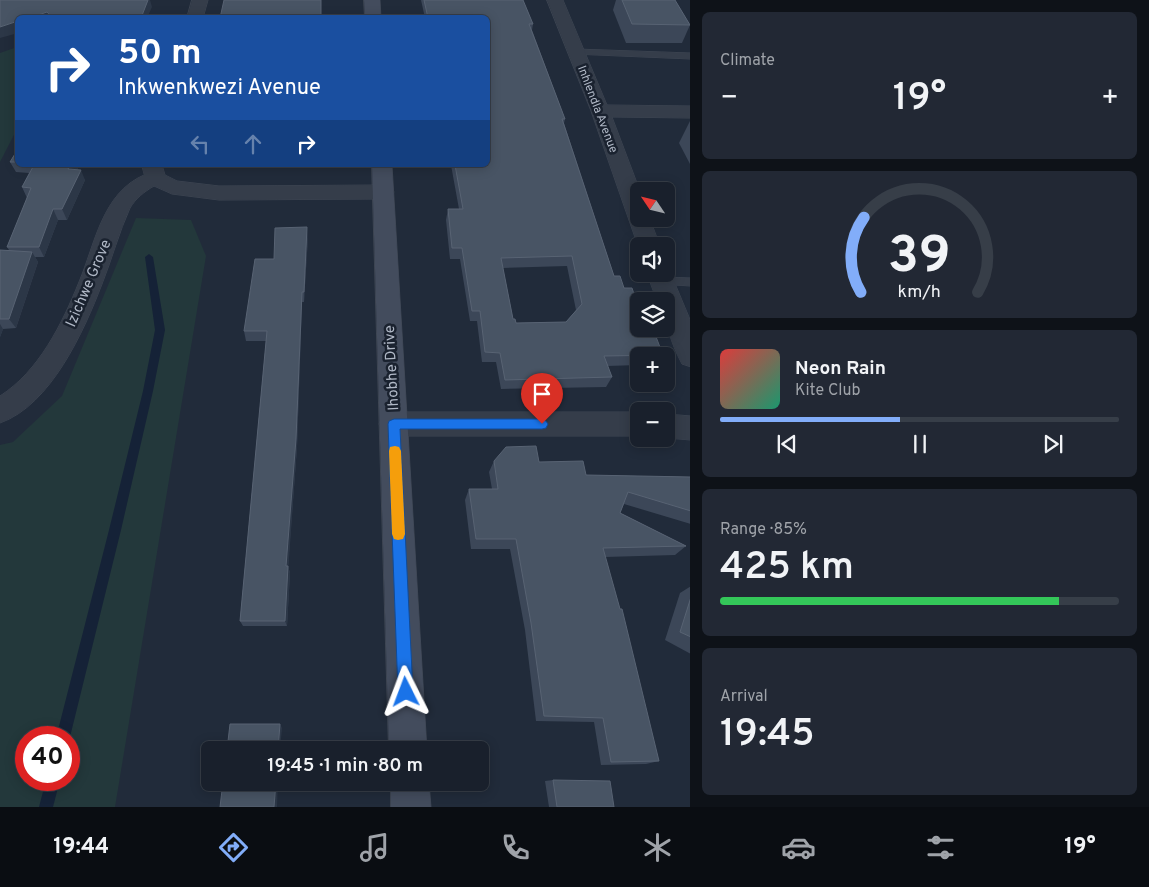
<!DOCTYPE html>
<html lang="en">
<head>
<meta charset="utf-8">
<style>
	:root { --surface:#19202c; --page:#222834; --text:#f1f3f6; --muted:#9fa3a9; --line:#373e48; --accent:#82adf9 }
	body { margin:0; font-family:Overpass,sans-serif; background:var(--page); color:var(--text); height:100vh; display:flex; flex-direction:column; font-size:19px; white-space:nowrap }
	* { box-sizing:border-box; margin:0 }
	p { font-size:16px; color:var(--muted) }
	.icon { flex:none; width:28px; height:28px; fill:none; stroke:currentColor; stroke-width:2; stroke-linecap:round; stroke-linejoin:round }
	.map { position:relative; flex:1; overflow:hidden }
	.drawer { display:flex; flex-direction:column; gap:12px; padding:12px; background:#0e1218; width:459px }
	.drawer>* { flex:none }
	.banner { position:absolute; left:15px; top:15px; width:475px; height:152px; border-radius:8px; box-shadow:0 2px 12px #0003,0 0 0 1px var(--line); background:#1a4fa0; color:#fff; overflow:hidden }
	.needle { width:32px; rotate:305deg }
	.fabs { position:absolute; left:630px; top:182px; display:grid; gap:10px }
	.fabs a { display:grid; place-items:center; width:45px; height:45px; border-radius:8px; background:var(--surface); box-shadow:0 2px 12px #0003,0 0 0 1px var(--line); font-size:25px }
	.speed { position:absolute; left:15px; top:726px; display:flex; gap:10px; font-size:25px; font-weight:700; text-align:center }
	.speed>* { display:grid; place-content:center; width:65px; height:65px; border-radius:50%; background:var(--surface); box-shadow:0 2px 12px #0003,0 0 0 1px var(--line); line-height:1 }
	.speed .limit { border:8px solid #d22; background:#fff; color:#111 }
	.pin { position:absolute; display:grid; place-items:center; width:42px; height:42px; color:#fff; margin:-51px -21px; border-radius:50% 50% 50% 0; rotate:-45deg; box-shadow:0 0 5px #0007 }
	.pin .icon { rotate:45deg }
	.me { position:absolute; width:55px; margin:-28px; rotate:357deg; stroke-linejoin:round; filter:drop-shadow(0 0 4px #0008) }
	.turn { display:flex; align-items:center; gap:18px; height:105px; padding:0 20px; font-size:22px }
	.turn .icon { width:65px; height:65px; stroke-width:2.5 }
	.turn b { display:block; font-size:35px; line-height:42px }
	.lanes { display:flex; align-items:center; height:48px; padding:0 20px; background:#0003; justify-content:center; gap:25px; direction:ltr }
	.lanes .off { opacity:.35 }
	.big { font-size:38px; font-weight:600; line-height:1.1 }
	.drawer .widget { flex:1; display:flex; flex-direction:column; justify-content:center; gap:8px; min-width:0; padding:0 18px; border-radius:8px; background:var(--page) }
	.drawer .dial { align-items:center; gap:0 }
	.dial svg { height:130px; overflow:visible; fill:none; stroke:var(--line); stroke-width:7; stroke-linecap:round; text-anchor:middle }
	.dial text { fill:var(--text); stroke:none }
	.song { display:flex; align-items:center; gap:15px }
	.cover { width:60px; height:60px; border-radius:8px; background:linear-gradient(135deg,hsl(0 70% 55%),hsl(160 70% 35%)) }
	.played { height:5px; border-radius:2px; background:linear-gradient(90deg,var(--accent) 45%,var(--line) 45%) }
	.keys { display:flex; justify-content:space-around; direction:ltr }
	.heat { display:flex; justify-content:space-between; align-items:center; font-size:28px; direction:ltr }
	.charge { height:8px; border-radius:4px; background:linear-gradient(90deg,#34c759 85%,var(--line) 0) }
	.trip { position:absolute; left:201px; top:741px; width:288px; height:50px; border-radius:8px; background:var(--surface); box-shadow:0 2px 12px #0003,0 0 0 1px var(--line); font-weight:600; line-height:50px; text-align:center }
	.menu { display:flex; height:80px; justify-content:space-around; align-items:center; background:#0a0d12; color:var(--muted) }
	.menu .icon { width:35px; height:35px }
	.menu .current { color:var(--accent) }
	.menu b { font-size:22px; color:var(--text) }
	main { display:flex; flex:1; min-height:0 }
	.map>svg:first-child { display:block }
</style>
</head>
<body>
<main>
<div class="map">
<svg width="691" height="807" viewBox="0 0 691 807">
	<rect width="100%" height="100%" fill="#212b3a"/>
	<g fill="#23383b" fill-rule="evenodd">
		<polygon points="17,47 17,129 0,162 0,53"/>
		<path d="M136,218L191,220L206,256L115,807H0V445L13,442L62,396ZM26,738H69V780H26Z"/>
	</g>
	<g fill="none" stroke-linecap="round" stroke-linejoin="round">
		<g fill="#152237" fill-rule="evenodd">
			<polygon points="149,254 153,257 165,330 153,391 121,530 69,741 69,738 56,738 109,530 143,391 155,330 145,257"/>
			<polygon points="46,780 60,780 53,807 39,807"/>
		</g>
		<g stroke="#3e4653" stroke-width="1">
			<g id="lane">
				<polygon points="576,49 691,53 691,59 573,54 572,52"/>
				<polygon points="662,277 691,278 691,286 658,284 656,281 658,278"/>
			</g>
		</g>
		<g stroke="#3e4653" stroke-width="1">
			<g id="street">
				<polygon points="192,0 208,0 203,18 187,18"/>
				<polygon points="547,0 563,0 607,105 691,106 691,118 612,117 640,191 639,219 650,219 660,246 639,246 639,248 638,246 591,111"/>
				<path d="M142,165H162L165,175L177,181L219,186L383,185L391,187L394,192L391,197L383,199L219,200L172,194L154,186C144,192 136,198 130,208C119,232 112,259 102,284C84,331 51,405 0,423V396C39,371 62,324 79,282C95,244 102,193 144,175Z"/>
				<path d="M666,268L671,274L691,322V367L682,364C670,341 666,327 666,301H657L647,274H666Z"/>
				<polygon points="393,412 639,412 639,436 393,436 383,432 379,424 383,416"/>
				<polygon points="666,414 691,416 691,440 666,438"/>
			</g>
		</g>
		<g stroke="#3e4653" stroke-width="1">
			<g id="secondary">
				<polygon points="364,0 380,0 381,18 365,18"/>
				<polygon points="372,165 392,165 427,750 389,750"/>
				<polygon points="391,782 429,782 431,807 391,807"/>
			</g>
		</g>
		<use href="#lane" fill="#353d4a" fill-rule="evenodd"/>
		<use href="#street" fill="#353d4a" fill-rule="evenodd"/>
		<use href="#secondary" fill="#434c5d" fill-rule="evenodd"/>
	</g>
	<g fill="#3c4758" fill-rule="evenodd">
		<path d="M421,0H523L533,24L532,30L565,119L564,123L614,276L624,288L639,329L663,355L662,356H639V365L607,366L612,377L606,387L501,389L496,362H482L477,321H470L460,259H450L446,220L448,209H459L451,165H488V18H425ZM567,266L576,310L566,322L516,323L513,319L503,268Z"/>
		<polygon points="616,0 675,0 690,25 682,43 626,43 613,10"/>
		<polygon points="691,119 691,166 679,143"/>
		<polygon points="18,149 18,165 79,165 77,170 85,180 67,220 58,220 44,257 35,257 38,262 16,328 3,329 0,337 0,250 9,250 7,247 27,198 22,187 29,173 16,172 10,162"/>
		<polygon points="308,237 304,302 302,302 297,447 288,566 290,573 287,626 243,626 240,621 266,341 246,341 244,331"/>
		<polygon points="494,461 539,462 586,475 691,477 691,524 624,504 620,513 686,546 675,555 605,557 659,761 646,764 601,765 594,722 536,721 525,630 510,549 471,549 465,500 469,489 492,489 489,472"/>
		<polygon points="691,586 691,654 665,640 680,593"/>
		<polygon points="553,780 614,807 549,807 545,781"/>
	</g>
	<g fill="#2c3747">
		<polygon points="145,0 150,0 152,7 147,18 141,18"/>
		<polygon points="47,12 49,18 30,18"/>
		<polygon points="18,21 18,33 0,38 0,27"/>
		<polygon points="70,165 79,165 73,180 68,169"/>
		<polygon points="81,170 85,180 67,220 62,209"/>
		<polygon points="53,209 58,220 44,257 39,247"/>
		<polygon points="307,227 308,237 304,302 304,292"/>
		<polygon points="32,252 38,262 16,328 9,319"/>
		<polygon points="302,292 302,302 297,447 288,573 286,566"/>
		<polygon points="0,324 3,329 0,337"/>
		<polygon points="288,566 290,573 287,626 285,621"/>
		<polygon points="280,724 282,728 280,750 278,750"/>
		<polygon points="276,782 278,782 277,807 274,807"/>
	</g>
	<g fill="#485464" stroke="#586373" fill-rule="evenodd">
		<polygon points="0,0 148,0 141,18 52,18 47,12 30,18 18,18 18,21 0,27"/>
		<polygon points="224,0 321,0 321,18 220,18"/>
		<path d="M424,0H523L533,24H529L565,119H562L614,276H620L624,288H632L639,309V329H653L663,355L604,356L612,377L505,380L500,353L485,352L480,311H472L462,248H452L448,209H463L455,165H488V18H428ZM572,256L582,304L566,322L516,323L515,319H513L501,258Z"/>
		<polygon points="622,0 675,0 690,25 632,24"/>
		<polygon points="18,149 18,162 10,162"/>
		<polygon points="34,165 70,165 68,169 81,170 62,209 53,209 39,247 7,247 31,188 22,187"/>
		<polygon points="307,227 304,292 302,292 296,439 286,566 288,566 285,621 240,621 267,331 244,331 255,259 274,259 275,228"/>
		<polygon points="0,250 32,252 9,319 0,319"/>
		<polygon points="536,446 539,462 583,461 586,475 691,477 691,511 628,492 620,513 686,546 603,548 620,609 622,609 659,761 611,762 603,718 544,716 531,623 516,539 476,539 469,489 498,489 494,461 506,447"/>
		<polygon points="691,597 691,637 680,632"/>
		<polygon points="230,724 280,724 278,750 227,750"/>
		<polygon points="553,780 610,781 614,807 557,807"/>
		<polygon points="223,782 276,782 274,807 220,807"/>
	</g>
	<polygon fill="#1a73e8" stroke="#114b97" points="394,419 542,419 546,421 548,424 546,428 542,429 400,429 413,692 411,698 406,700 400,698 398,692 388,424 389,421"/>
	<polygon fill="#f59e0b" points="395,446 399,447 401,451 405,534 403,539 398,540 394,539 392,534 389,451 390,447"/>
	<g text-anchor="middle" stroke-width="5" stroke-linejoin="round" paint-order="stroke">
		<g font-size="12" fill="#b0b8c6" stroke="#1a222f">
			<text transform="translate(598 109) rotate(69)" y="4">Inhlendla Avenue</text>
		</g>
		<g font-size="15" fill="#b0b8c6" stroke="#1a222f">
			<text transform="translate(88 283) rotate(-67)" y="5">Izichwe Grove</text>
			<text transform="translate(391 368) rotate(-93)" y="5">Ihobhe Drive</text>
		</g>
	</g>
</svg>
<div class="fabs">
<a><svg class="needle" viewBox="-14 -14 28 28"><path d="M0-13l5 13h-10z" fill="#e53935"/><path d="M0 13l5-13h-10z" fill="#9fa3a9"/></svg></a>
<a><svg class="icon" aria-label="sound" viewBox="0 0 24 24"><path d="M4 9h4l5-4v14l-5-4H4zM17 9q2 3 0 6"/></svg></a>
<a><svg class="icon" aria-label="layers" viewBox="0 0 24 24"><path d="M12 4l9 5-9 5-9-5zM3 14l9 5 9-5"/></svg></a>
<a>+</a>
<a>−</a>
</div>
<div class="speed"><div class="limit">40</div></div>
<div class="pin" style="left:542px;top:424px;background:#d93025"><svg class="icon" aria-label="arrive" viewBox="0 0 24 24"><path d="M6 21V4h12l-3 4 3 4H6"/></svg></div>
<svg class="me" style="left:406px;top:692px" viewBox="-20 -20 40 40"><path d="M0-17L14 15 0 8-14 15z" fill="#1a73e8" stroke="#fff" stroke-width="4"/></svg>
<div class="trip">19:45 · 1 min · 80 m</div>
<div class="banner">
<div class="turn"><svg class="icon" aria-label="right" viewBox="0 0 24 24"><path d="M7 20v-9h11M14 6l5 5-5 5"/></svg><div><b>50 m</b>Inkwenkwezi Avenue</div></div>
<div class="lanes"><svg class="icon off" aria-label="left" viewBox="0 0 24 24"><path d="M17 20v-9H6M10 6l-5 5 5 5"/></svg><svg class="icon off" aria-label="ahead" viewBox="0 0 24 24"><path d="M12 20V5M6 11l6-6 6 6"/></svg><svg class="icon" aria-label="right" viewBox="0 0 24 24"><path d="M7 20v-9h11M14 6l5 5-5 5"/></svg></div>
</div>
</div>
<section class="drawer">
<div class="widget"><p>Climate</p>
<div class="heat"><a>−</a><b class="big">19°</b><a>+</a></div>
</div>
<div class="widget dial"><svg viewBox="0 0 100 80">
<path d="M14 69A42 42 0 1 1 86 69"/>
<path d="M14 69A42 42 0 0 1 16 23" stroke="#82adf9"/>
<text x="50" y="56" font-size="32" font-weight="700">39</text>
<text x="50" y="72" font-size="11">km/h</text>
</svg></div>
<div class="widget">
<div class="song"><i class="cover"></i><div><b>Neon Rain</b><p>Kite Club</p></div></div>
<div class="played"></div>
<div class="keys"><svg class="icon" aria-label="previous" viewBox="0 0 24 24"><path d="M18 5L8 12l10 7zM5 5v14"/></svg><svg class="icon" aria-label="pause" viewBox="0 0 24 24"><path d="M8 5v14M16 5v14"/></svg><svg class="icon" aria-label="next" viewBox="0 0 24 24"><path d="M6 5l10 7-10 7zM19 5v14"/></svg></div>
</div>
<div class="widget"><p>Range · 85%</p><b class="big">425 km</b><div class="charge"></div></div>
<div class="widget"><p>Arrival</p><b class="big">19:45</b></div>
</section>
</main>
<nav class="menu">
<b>19:44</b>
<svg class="icon current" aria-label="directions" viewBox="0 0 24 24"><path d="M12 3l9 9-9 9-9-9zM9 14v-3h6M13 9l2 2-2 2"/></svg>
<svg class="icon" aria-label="music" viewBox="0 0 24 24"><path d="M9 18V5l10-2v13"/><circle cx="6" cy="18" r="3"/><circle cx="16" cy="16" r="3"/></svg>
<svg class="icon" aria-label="phone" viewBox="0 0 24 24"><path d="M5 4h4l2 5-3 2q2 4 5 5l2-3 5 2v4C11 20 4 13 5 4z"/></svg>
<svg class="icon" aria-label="climate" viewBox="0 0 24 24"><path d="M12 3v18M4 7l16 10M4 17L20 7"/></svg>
<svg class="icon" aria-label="car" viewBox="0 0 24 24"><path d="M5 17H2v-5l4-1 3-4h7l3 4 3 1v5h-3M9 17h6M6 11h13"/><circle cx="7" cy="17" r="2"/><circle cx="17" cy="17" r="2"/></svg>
<svg class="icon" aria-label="filters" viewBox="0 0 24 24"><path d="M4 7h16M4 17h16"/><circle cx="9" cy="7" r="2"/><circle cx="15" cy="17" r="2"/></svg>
<b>19°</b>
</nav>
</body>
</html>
